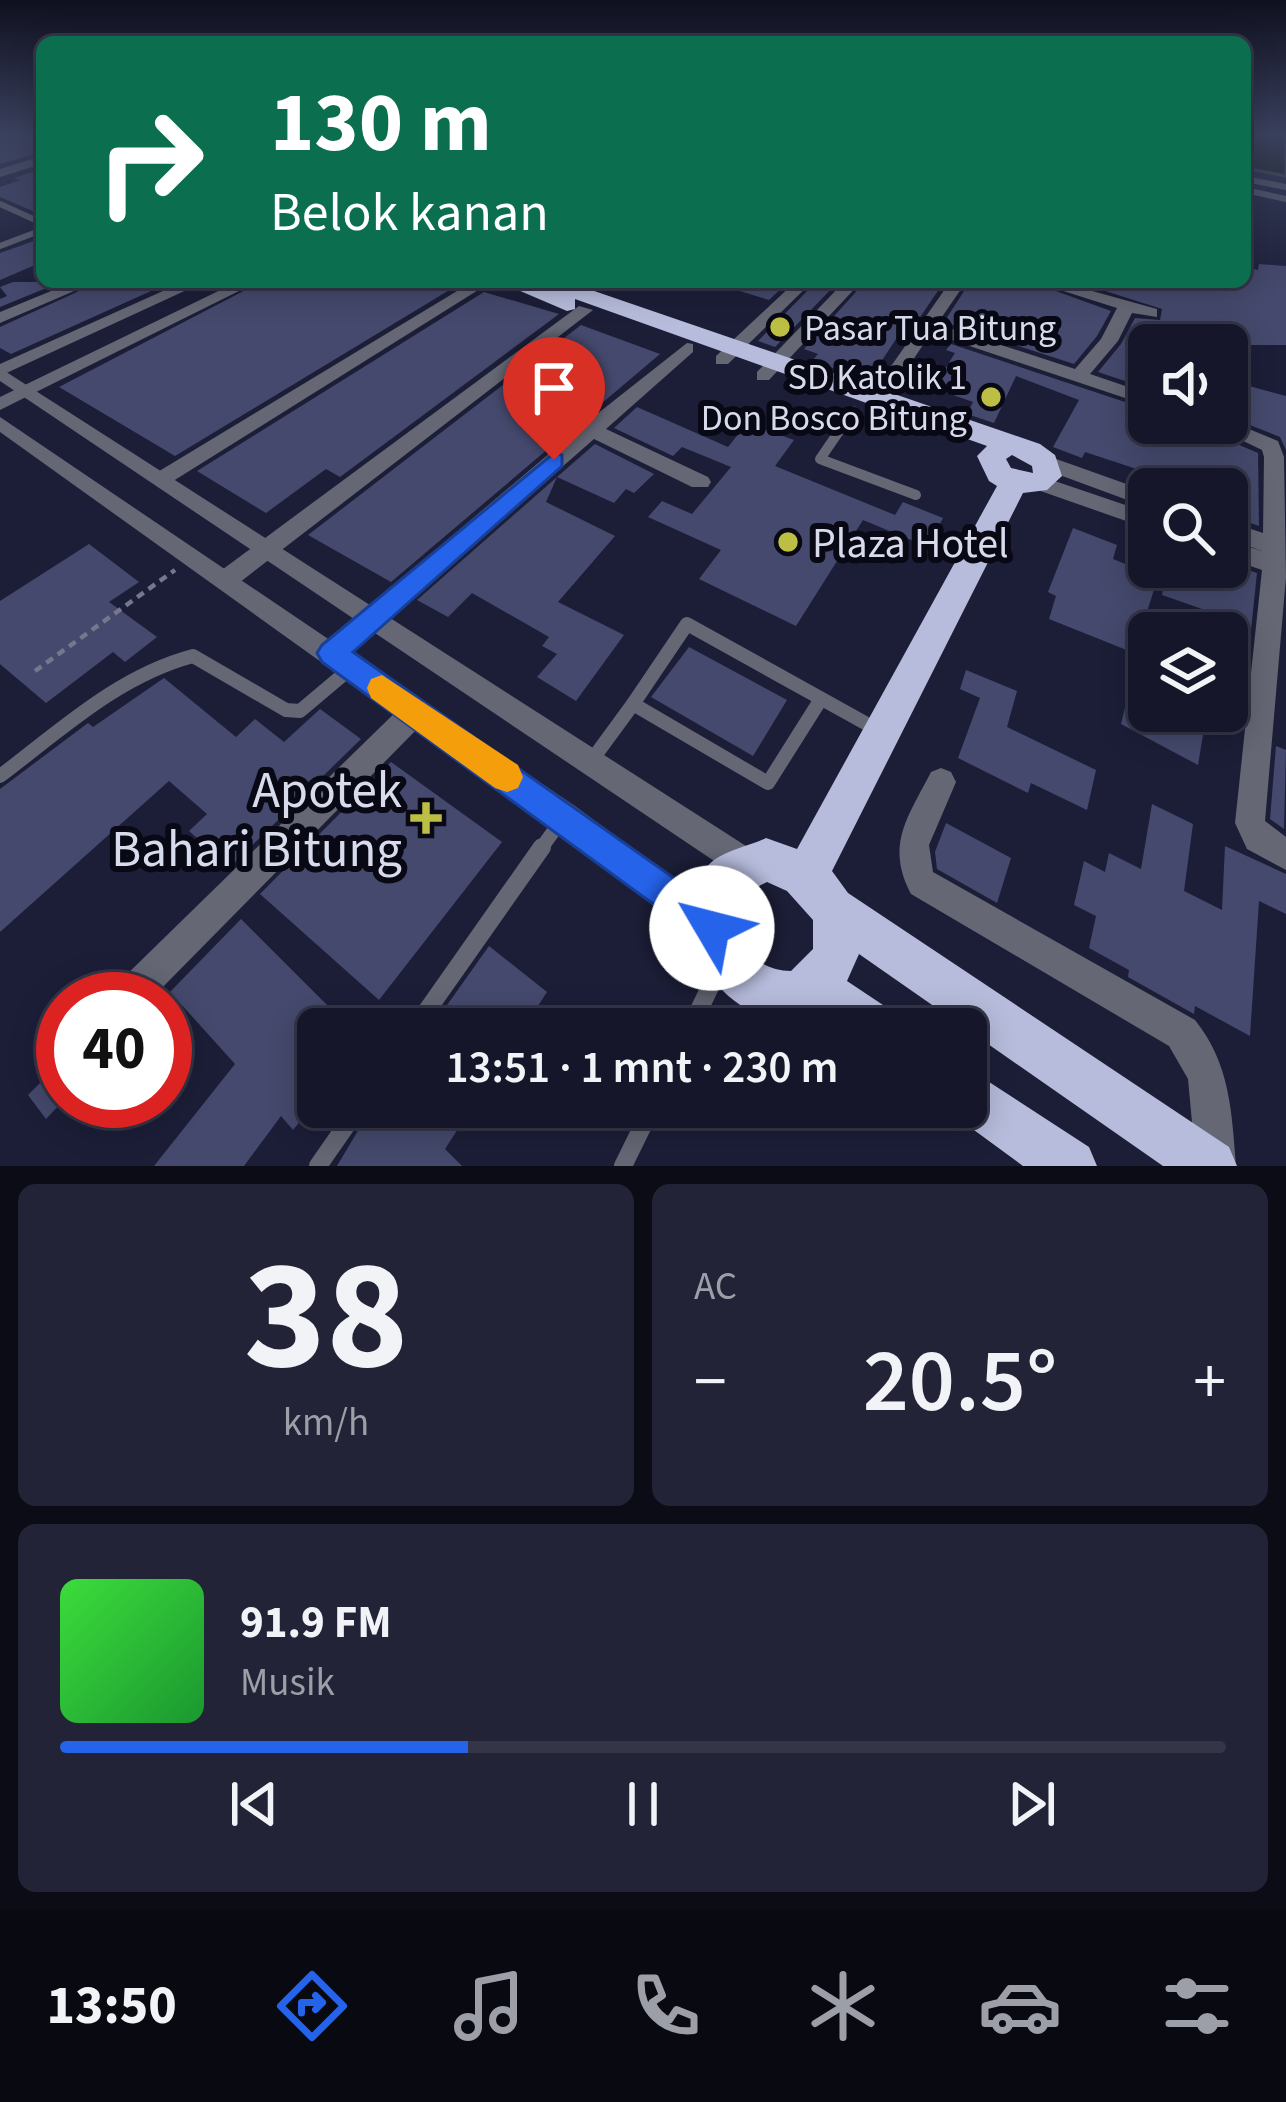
<!DOCTYPE html>
<html lang="id">
<head>
<meta charset="utf-8">
<style>
	:root { --surface:#15162a; --page:#222336; --text:#f1f3f6; --muted:#9d9fa8; --line:#343547; --accent:#2563eb }
	body { margin:0; font-family:"Source Sans 3",sans-serif; background:var(--page); color:var(--text); height:100vh; display:flex; flex-direction:column; font-size:45px; white-space:nowrap }
	* { box-sizing:border-box; margin:0 }
	p { font-size:39px; color:var(--muted) }
	.icon { flex:none; width:66px; height:66px; fill:none; stroke:currentColor; stroke-width:2; stroke-linecap:round; stroke-linejoin:round }
	.map { position:relative; height:1166px; overflow:hidden }
	.panel { display:flex; flex-direction:column; gap:18px; padding:18px; background:#0c0c17; flex:1 }
	.panel>* { flex:none }
	.top-card { position:absolute; left:36px; top:36px; width:1215px; height:252px; border-radius:18px; box-shadow:0 6px 30px #0003,0 0 0 3px var(--line); background:#0b6e4f; color:#fff; overflow:hidden }
	.controls { position:absolute; left:1128px; top:324px; display:grid; gap:24px }
	.controls a { display:grid; place-items:center; width:120px; height:120px; border-radius:18px; background:var(--surface); box-shadow:0 6px 30px #0003,0 0 0 3px var(--line); font-size:60px }
	.speed { position:absolute; left:36px; top:972px; display:flex; gap:24px; font-size:60px; font-weight:700; text-align:center }
	.speed>* { display:grid; place-content:center; width:156px; height:156px; border-radius:50%; background:var(--surface); box-shadow:0 6px 30px #0003,0 0 0 3px var(--line); line-height:1 }
	.speed .limit { border:18px solid #d22; background:#fff; color:#111 }
	.pin { position:absolute; display:grid; place-items:center; width:102px; height:102px; color:#fff; margin:-123px -51px; border-radius:50% 50% 50% 0; rotate:-45deg; box-shadow:0 0 12px #0007 }
	.pin .icon { rotate:45deg }
	.me { position:absolute; width:132px; margin:-66px; rotate:307deg; stroke-linejoin:round; filter:drop-shadow(0 0 9px #0008) }
	.turn { display:flex; align-items:center; gap:42px; height:252px; padding:0 36px; font-size:54px }
	.turn .icon { width:156px; height:156px; stroke-width:2.5 }
	.turn b { display:block; font-size:84px; line-height:102px }
	.big { font-size:90px; font-weight:600; line-height:1.1 }
	.panel .tile { flex:1; display:flex; flex-direction:column; justify-content:center; gap:18px; min-width:0; padding:0 42px; border-radius:18px; background:var(--page) }
	.panel .dial { align-items:center; gap:0 }
	.dial b { font-size:156px; line-height:1 }
	.song { display:flex; align-items:center; gap:36px }
	.cover { width:144px; height:144px; border-radius:18px; background:linear-gradient(135deg,hsl(120 70% 55%),hsl(130 70% 35%)) }
	.played { height:12px; border-radius:6px; background:linear-gradient(90deg,var(--accent) 35%,var(--line) 35%) }
	.keys { display:flex; justify-content:space-around; direction:ltr }
	.heat { display:flex; justify-content:space-between; align-items:center; font-size:66px; direction:ltr }
	.panel .tiles { flex:1; display:grid; gap:18px; grid-template-columns:1fr 1fr }
	.tile:last-child { grid-column:span 2 }
	.trip { position:absolute; left:297px; top:1008px; width:690px; height:120px; border-radius:18px; background:var(--surface); box-shadow:0 6px 30px #0003,0 0 0 3px var(--line); font-weight:600; line-height:120px; text-align:center }
	.dock { display:flex; height:192px; justify-content:space-around; align-items:center; background:#080911; color:var(--muted) }
	.dock .icon { width:84px; height:84px }
	.dock .selected { color:var(--accent) }
	.dock b { font-size:54px; color:var(--text) }
	.map>svg:first-child { display:block }
</style>
</head>
<body>
<div class="map">
<svg width="1286" height="1166" viewBox="0 0 1286 1166">
	<rect width="100%" height="100%" fill="#1c1e38"/>
	<polygon fill="#0e0e00" stroke="#4b4c47" stroke-width="3" points="1245,135 1286,135 1286,176 1245,168"/>
	<g fill="#45496d">
		<polygon points="0,135 42,135 42,152 0,164"/>
		<polygon points="42,169 42,215 0,197 0,187 20,180 14,178"/>
		<polygon points="42,238 42,262 0,280 0,253"/>
		<polygon points="1259,264 1286,266 1286,345 1149,345 1149,389 1098,372 1121,344 1135,318 1160,320 1162,309 1077,282 1245,282 1245,267 1258,270"/>
		<polygon points="13,282 61,282 0,307 0,299 7,296 0,287"/>
		<polygon points="99,282 171,282 11,354 0,348 0,327"/>
		<polygon points="261,282 461,283 175,456 59,387"/>
		<polygon points="724,282 788,282 769,300 724,286"/>
		<polygon points="816,282 838,282 775,347 758,341"/>
		<polygon points="865,282 944,282 916,323 908,321 869,380 812,361 818,354 804,349"/>
		<polygon points="970,282 1031,282 1111,311 1097,336 1074,364 944,322"/>
		<polygon points="484,292 559,314 340,477 326,469 266,513 197,471"/>
		<polygon points="581,325 660,354 391,582 308,535"/>
		<polygon points="951,344 1149,410 1149,423 1188,423 1258,453 1259,526 1227,515 1227,489 1181,489 1182,484 1085,452 1082,458 1053,447 1079,400 1016,376 994,423 967,414 973,402 933,388 955,353 946,350"/>
		<polygon points="1227,380 1286,396 1286,450 1280,437 1227,416"/>
		<polygon points="637,407 728,447 747,423 794,440 775,466 895,515 903,502 943,518 928,547 863,520 796,626 699,579 721,550 648,517 662,501 692,514 731,467 682,447 673,456 614,428"/>
		<polygon points="595,444 654,474 634,493 626,489 614,503 557,477"/>
		<polygon points="557,477 546,502 615,536 558,602 624,635 576,701 537,677 557,654 542,646 549,637 472,593 448,617 417,600"/>
		<polygon points="1073,528 1117,545 1113,559 1158,577 1134,653 1049,619 1056,596 1048,592"/>
		<polygon points="89,544 139,582 109,602 157,637 125,662 113,652 46,703 0,664 0,601"/>
		<polygon points="1227,563 1257,573 1241,725 1227,719 1227,633 1209,633 1209,627 1201,624 1202,609 1162,595 1166,574 1201,587 1203,567 1227,567"/>
		<polygon points="689,647 787,700 753,756 651,697"/>
		<polygon points="966,670 1017,691 1007,727 1096,770 1087,810 1031,783 1028,793 958,758 980,698 960,689"/>
		<polygon points="164,678 236,737 255,719 284,742 320,709 361,739 230,867 189,831 207,814 169,781 0,932 0,789 88,723 93,727"/>
		<polygon points="1131,684 1149,693 1149,711 1207,711 1198,765 1121,724"/>
		<polygon points="1276,746 1286,750 1284,829 1270,819"/>
		<polygon points="391,762 502,842 379,1000 260,894"/>
		<polygon points="1152,804 1193,824 1184,891 1222,910 1225,846 1286,874 1286,914 1259,901 1250,1036 1195,1006 1194,1014 1128,977 1129,970 1089,948 1096,916 1074,905 1084,861 1105,872 1109,853 1141,869"/>
		<polygon points="946,823 1011,858 997,903 937,869 935,852"/>
		<polygon points="241,919 351,1029 318,1029 318,1099 293,1130 281,1116 244,1166 154,1166 235,1064 170,992"/>
		<polygon points="489,946 547,992 523,1029 430,1029"/>
		<polygon points="63,1060 63,1101 46,1119 28,1095"/>
		<polygon points="372,1107 472,1107 445,1149 462,1166 337,1166"/>
	</g>
	<g fill="none" stroke-linecap="round" stroke-linejoin="round">
		<polyline stroke="#75788d" stroke-width="3" stroke-dasharray="4.5 3" stroke-linecap="butt" points="752,282 775,289"/>
		<polyline stroke="#75788d" stroke-width="4.5" stroke-dasharray="8 6" stroke-linecap="butt" points="35,671 175,570"/>
		<g stroke="#656775" stroke-width="6">
			<polyline points="1245,179 1286,187"/>
			<polyline points="1245,190 1286,199"/>
			<polyline points="0,204 42,223"/>
			<polyline points="0,246 42,230"/>
		</g>
		<polyline stroke="#656775" stroke-width="10" points="853,411 820,459 916,495"/>
		<g stroke="#656775" stroke-width="14">
			<polyline points="821,699 768,783 633,704 687,624 876,729"/>
			<polyline points="592,760 633,704"/>
			<path d="M0,776C61,730 118,676 193,656L286,710L300,711L351,668"/>
			<polyline points="540,850 563,818"/>
		</g>
		<g stroke="#656775" stroke-width="18">
			<polyline points="414,1029 542,847"/>
			<polyline points="690,1029 720,966"/>
			<polyline points="318,1166 359,1107"/>
			<polyline points="623,1166 652,1107"/>
		</g>
		<g fill="#656775" fill-rule="evenodd">
			<polygon points="73,282 95,282 0,323 0,312"/>
			<polygon points="183,282 204,282 0,376 0,364"/>
			<polygon points="237,282 257,282 0,410 0,397"/>
			<polygon points="472,282 491,282 170,483 156,483 152,478 156,473"/>
			<polygon points="795,282 812,282 728,364 716,364 716,356"/>
			<polygon points="844,282 861,282 769,380 757,380 757,372"/>
			<polygon points="950,282 966,282 937,324 1075,369 1101,339 1117,308 1035,282 1060,282 1157,309 1157,317 1132,313 1118,341 1090,374 1149,394 1149,406 931,333 884,403 870,403 868,399"/>
			<polygon points="579,306 593,310 235,586 219,586 215,579 219,572"/>
			<polygon points="687,343 693,344 693,352 606,429 708,477 711,482 708,487 692,487 594,439 341,661 332,664 323,661 319,653 323,645 583,425"/>
			<polygon points="1227,420 1278,441 1284,457 1286,577 1265,821 1286,837 1286,870 1247,849 1235,823 1262,570 1227,558 1227,540 1262,551 1227,538 1227,521 1263,533 1264,457 1262,450 1206,423"/>
			<polygon points="1045,455 1149,492 1149,508 1038,467 1035,462"/>
			<polygon points="1040,476 1149,513 1149,529 1032,488 1029,483"/>
			<polygon points="415,700 425,703 429,712 425,721 151,999 114,999 118,983 405,703"/>
			<path d="M941,768L951,772L956,782L929,845L933,872L1195,1020C1230,1063 1232,1113 1236,1166H1196L1188,1079L1169,1046L911,894C885,845 908,817 931,772Z"/>
		</g>
		<g fill="#656775" fill-rule="evenodd">
			<polygon points="42,156 42,164 0,177 0,169"/>
			<polygon points="0,368 757,853 762,864 757,875 746,880 735,875 0,381"/>
			<polygon points="0,417 575,806 724,916 729,928 724,940 712,945 700,940 553,828 0,432"/>
		</g>
		<g fill="#b7bcdc" fill-rule="evenodd">
			<path d="M499,282H568L1040,444L1055,455L1062,476L1047,490L1023,493L832,871L848,893L1229,1147L1237,1166H1163L859,954L847,981L892,1011L899,1029H832L811,1014C732,1047 644,917 714,860C727,850 751,845 766,838L797,849L997,486L989,481L977,456L987,446L575,299V309L567,311ZM1012,455L1032,466L1033,473L1011,468L1006,459ZM767,882L787,891L813,920V949L791,971C740,971 710,907 767,882Z"/>
			<polygon points="966,1067 1089,1147 1097,1166 1023,1166 948,1111 946,1107 966,1107"/>
		</g>
	</g>
	<linearGradient id="sky" x2="0" y2="1"><stop stop-color="#0f101f"/><stop offset="0.45" stop-color="#3a415e"/><stop offset="1" stop-color="#3a415e" stop-opacity="0"/></linearGradient>
	<rect width="1286" height="298" fill="url(#sky)"/>
	<polygon fill="#2563eb" stroke="#184099" stroke-width="3" points="554,453 562,455 562,466 353,652 725,914 731,928 725,941 712,947 322,662 317,653 322,645"/>
	<polygon fill="#f59e0b" points="382,675 518,765 523,777 518,788 507,792 495,788 371,698 367,688 371,679"/>
	<g fill="#bcbf44" stroke="#080914" stroke-width="4.5">
		<circle cx="780" cy="327" r="12"/>
		<circle cx="991" cy="397" r="12"/>
		<circle cx="788" cy="542" r="12"/>
		<path d="M420 800h12v12h12v12h-12v12h-12v-12h-12v-12h12z"/>
	</g>
	<g text-anchor="middle" stroke-width="12" stroke-linejoin="round" paint-order="stroke">
		<g font-size="36" fill="#d8dbec" stroke="#080914" text-anchor="start">
			<text x="804" y="340">Pasar Tua Bitung</text>
			<text x="967" y="389" text-anchor="end">SD Katolik 1<tspan x="967" dy="41">Don Bosco Bitung</tspan></text>
		</g>
		<g font-size="42" fill="#d8dbec" stroke="#080914" text-anchor="start">
			<text x="812" y="557">Plaza Hotel</text>
		</g>
		<g font-size="51" fill="#d8dbec" stroke="#080914" text-anchor="end">
			<text x="402" y="807">Apotek<tspan x="402" dy="59">Bahari Bitung</tspan></text>
		</g>
	</g>
</svg>
<div class="controls">
<a><svg class="icon" aria-label="sound" viewBox="0 0 24 24"><path d="M4 9h4l5-4v14l-5-4H4zM17 9q2 3 0 6"/></svg></a>
<a><svg class="icon" aria-label="search" viewBox="0 0 24 24"><circle cx="10" cy="10" r="6"/><path d="M15 15l6 6"/></svg></a>
<a><svg class="icon" aria-label="layers" viewBox="0 0 24 24"><path d="M12 4l9 5-9 5-9-5zM3 14l9 5 9-5"/></svg></a>
</div>
<div class="speed"><div class="limit">40</div></div>
<div class="pin" style="left:554px;top:460px;background:#d93025"><svg class="icon" aria-label="arrive" viewBox="0 0 24 24"><path d="M6 21V4h12l-3 4 3 4H6"/></svg></div>
<svg class="me" style="left:712px;top:928px" viewBox="-20 -20 40 40"><circle r="19" fill="#fff"/><path d="M0-13L10 11 0 6-10 11z" fill="#2563eb"/></svg>
<div class="trip">13:51 · 1 mnt · 230 m</div>
<div class="top-card">
<div class="turn"><svg class="icon" aria-label="right" viewBox="0 0 24 24"><path d="M7 20v-9h11M14 6l5 5-5 5"/></svg><div><b>130 m</b>Belok kanan</div></div>
</div>
</div>
<section class="panel">
<div class="tiles">
<div class="tile dial"><b>38</b><p>km/h</p></div>
<div class="tile"><p>AC</p>
<div class="heat"><a>−</a><b class="big">20.5°</b><a>+</a></div>
</div>
<div class="tile">
<div class="song"><i class="cover"></i><div><b>91.9 FM</b><p>Musik</p></div></div>
<div class="played"></div>
<div class="keys"><svg class="icon" aria-label="previous" viewBox="0 0 24 24"><path d="M18 5L8 12l10 7zM5 5v14"/></svg><svg class="icon" aria-label="pause" viewBox="0 0 24 24"><path d="M8 5v14M16 5v14"/></svg><svg class="icon" aria-label="next" viewBox="0 0 24 24"><path d="M6 5l10 7-10 7zM19 5v14"/></svg></div>
</div>
</div>
</section>
<nav class="dock">
<b>13:50</b>
<svg class="icon selected" aria-label="directions" viewBox="0 0 24 24"><path d="M12 3l9 9-9 9-9-9zM9 14v-3h6M13 9l2 2-2 2"/></svg>
<svg class="icon" aria-label="music" viewBox="0 0 24 24"><path d="M9 18V5l10-2v13"/><circle cx="6" cy="18" r="3"/><circle cx="16" cy="16" r="3"/></svg>
<svg class="icon" aria-label="phone" viewBox="0 0 24 24"><path d="M5 4h4l2 5-3 2q2 4 5 5l2-3 5 2v4C11 20 4 13 5 4z"/></svg>
<svg class="icon" aria-label="climate" viewBox="0 0 24 24"><path d="M12 3v18M4 7l16 10M4 17L20 7"/></svg>
<svg class="icon" aria-label="car" viewBox="0 0 24 24"><path d="M5 17H2v-5l4-1 3-4h7l3 4 3 1v5h-3M9 17h6M6 11h13"/><circle cx="7" cy="17" r="2"/><circle cx="17" cy="17" r="2"/></svg>
<svg class="icon" aria-label="filters" viewBox="0 0 24 24"><path d="M4 7h16M4 17h16"/><circle cx="9" cy="7" r="2"/><circle cx="15" cy="17" r="2"/></svg>
</nav>
</body>
</html>
